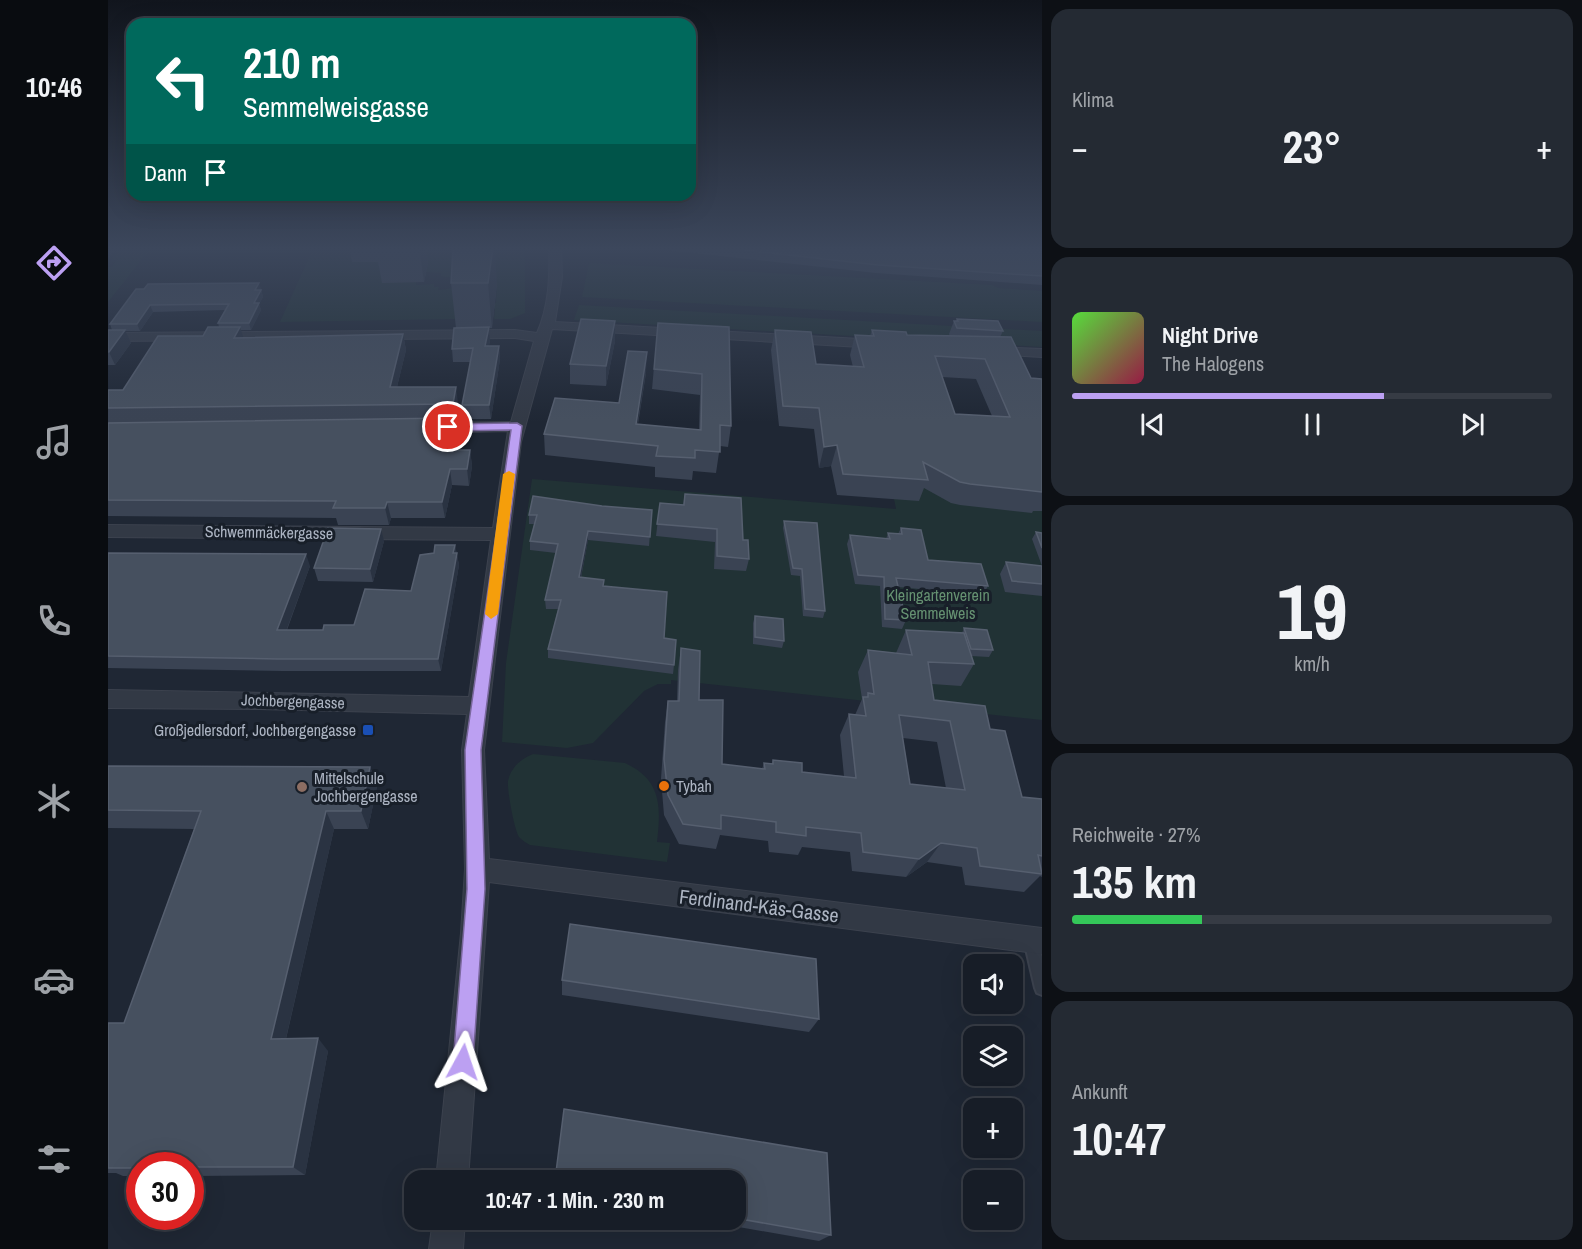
<!DOCTYPE html>
<html lang="de">
<head>
<meta charset="utf-8">
<style>
	:root { --surface:#171d27; --page:#242a33; --text:#f1f3f6; --muted:#9ea2a7; --line:#363b44; --accent:#bca0f2 }
	body { margin:0; font-family:"Archivo Narrow",sans-serif; background:var(--page); color:var(--text); height:100vh; display:flex; flex-direction:column; font-size:22px; white-space:nowrap }
	* { box-sizing:border-box; margin:0 }
	p { font-size:20px; color:var(--muted) }
	.icon { flex:none; width:33px; height:33px; fill:none; stroke:currentColor; stroke-width:2; stroke-linecap:round; stroke-linejoin:round }
	.map { position:relative; flex:1; overflow:hidden }
	.panel { display:flex; flex-direction:column; gap:9px; padding:9px; background:#0d1015; width:540px }
	.panel>* { flex:none }
	.banner { position:absolute; left:18px; top:18px; width:570px; height:183px; border-radius:18px; box-shadow:0 6px 24px #0002,0 0 0 2px var(--line); background:#00695c; color:#fff; overflow:hidden }
	.tools { position:absolute; left:855px; top:954px; display:grid; gap:12px }
	.tools a { display:grid; place-items:center; width:60px; height:60px; border-radius:12px; background:var(--surface); box-shadow:0 6px 24px #0002,0 0 0 2px var(--line); font-size:30px }
	.speed { position:absolute; left:18px; top:1152px; display:flex; gap:12px; font-size:30px; font-weight:700; text-align:center }
	.speed>* { display:grid; place-content:center; width:78px; height:78px; border-radius:50%; background:var(--surface); box-shadow:0 6px 24px #0002,0 0 0 2px var(--line); line-height:1 }
	.speed .limit { border:9px solid #d22; background:#fff; color:#111 }
	.pin { position:absolute; display:grid; place-items:center; width:51px; height:51px; color:#fff; margin:-26px; border:3px solid #fff; border-radius:50%; box-shadow:0 2px 6px #0007 }
	.me { position:absolute; width:66px; margin:-33px; rotate:5deg; stroke-linejoin:round; filter:drop-shadow(0 0 4px #0008) }
	.turn { display:flex; align-items:center; gap:21px; height:126px; padding:0 18px; font-size:27px }
	.turn .icon { width:78px; height:78px; stroke-width:2.5 }
	.turn b { display:block; font-size:42px; line-height:51px }
	.then { display:flex; align-items:center; height:57px; padding:0 18px; background:#0003; gap:12px; font-size:22px }
	.big { font-size:45px; font-weight:700; line-height:1.1 }
	.panel .widget { flex:1; display:flex; flex-direction:column; justify-content:center; gap:9px; min-width:0; padding:0 21px; border-radius:18px; background:var(--page) }
	.panel .dial { align-items:center; gap:0 }
	.dial b { font-size:78px; line-height:1 }
	.song { display:flex; align-items:center; gap:18px }
	.cover { width:72px; height:72px; border-radius:9px; background:linear-gradient(135deg,hsl(110 70% 55%),hsl(340 70% 35%)) }
	.played { height:6px; border-radius:3px; background:linear-gradient(90deg,var(--accent) 65%,var(--line) 65%) }
	.keys { display:flex; justify-content:space-around; direction:ltr }
	.heat { display:flex; justify-content:space-between; align-items:center; font-size:33px; direction:ltr }
	.charge { height:9px; border-radius:4px; background:linear-gradient(90deg,#34c759 27%,var(--line) 0) }
	.trip { position:absolute; left:296px; top:1170px; width:342px; height:60px; border-radius:18px; background:var(--surface); box-shadow:0 6px 24px #0002,0 0 0 2px var(--line); font-weight:700; line-height:60px; text-align:center }
	main { display:flex; flex:1; min-height:0 }
	.tabs { display:flex; flex-direction:column; width:108px; justify-content:space-around; align-items:center; background:#090c10; color:var(--muted) }
	.tabs .icon { width:42px; height:42px }
	.tabs .on { color:var(--accent) }
	.tabs b { font-size:27px; color:var(--text) }
	.map>svg:first-child { display:block }
</style>
</head>
<body>
<main>
<nav class="tabs">
<b>10:46</b>
<svg class="icon on" aria-label="directions" viewBox="0 0 24 24"><path d="M12 3l9 9-9 9-9-9zM9 14v-3h6M13 9l2 2-2 2"/></svg>
<svg class="icon" aria-label="music" viewBox="0 0 24 24"><path d="M9 18V5l10-2v13"/><circle cx="6" cy="18" r="3"/><circle cx="16" cy="16" r="3"/></svg>
<svg class="icon" aria-label="phone" viewBox="0 0 24 24"><path d="M5 4h4l2 5-3 2q2 4 5 5l2-3 5 2v4C11 20 4 13 5 4z"/></svg>
<svg class="icon" aria-label="climate" viewBox="0 0 24 24"><path d="M12 3v18M4 7l16 10M4 17L20 7"/></svg>
<svg class="icon" aria-label="car" viewBox="0 0 24 24"><path d="M5 17H2v-5l4-1 3-4h7l3 4 3 1v5h-3M9 17h6M6 11h13"/><circle cx="7" cy="17" r="2"/><circle cx="17" cy="17" r="2"/></svg>
<svg class="icon" aria-label="filters" viewBox="0 0 24 24"><path d="M4 7h16M4 17h16"/><circle cx="9" cy="7" r="2"/><circle cx="15" cy="17" r="2"/></svg>
</nav>
<div class="map">
<svg width="934" height="1249" viewBox="0 0 934 1249">
	<rect width="100%" height="100%" fill="#1f2734"/>
	<g fill="#213235">
		<polygon points="11,247 254,247 245,255 242,262 279,260 304,282 308,282 308,285 326,284 326,287 331,287 330,290 355,287 349,319 172,322 203,253 38,254 0,302 0,267 4,267 9,260 3,260"/>
		<polygon points="289,247 414,247 417,255 417,313 402,319 386,319 387,309 384,308 385,303 388,303 389,283 338,277 333,276 333,273 318,272"/>
		<polygon points="481,263 884,285 890,288 934,291 934,322 474,297"/>
		<polygon points="471,305 934,331 934,347 466,320"/>
		<polygon points="769,412 934,423 934,720 563,680 563,684 550,684 536,691 485,743 459,748 394,742 398,663 424,479 788,509"/>
		<path d="M425,754L517,763C554,780 553,807 549,842L562,843L559,862L422,845C418,843 414,840 411,837C406,828 399,790 400,781C403,767 413,759 425,754Z"/>
	</g>
	<g fill="none" stroke-linecap="round" stroke-linejoin="round">
		<g stroke="#3c424e" stroke-width="4">
			<polygon id="service" points="923,933 928,935 934,957 934,995 929,993 927,988 916,940 918,935"/>
		</g>
		<g stroke="#3c424e" stroke-width="2">
			<g id="minor">
				<path d="M441,247H453L454,277L447,322L770,340L777,344L770,348L444,329L413,442L376,750L381,859L934,928V954L381,882L360,1180H328L353,933L357,869L354,750L359,714L151,709L0,708V690L361,697L383,540L0,537V525L385,528L400,431L318,433L310,428L318,423L403,422L426,341L407,338L0,341V333L407,330L429,333C441,306 442,277 441,247Z"/>
				<polygon points="886,347 934,349 934,357 881,354 879,351"/>
				<polygon points="325,1220 357,1220 355,1249 321,1249"/>
			</g>
		</g>
		<use href="#service" fill="#323945" fill-rule="evenodd"/>
		<use href="#minor" fill="#323945" fill-rule="evenodd"/>
	</g>
	<g fill="#3a4353" fill-rule="evenodd">
		<polygon points="241,247 318,247 320,263 316,282 274,283 270,262 244,262"/>
		<polygon points="531,247 934,247 934,285 768,273"/>
		<polygon points="343,283 389,283 384,328 381,328 382,340 381,346 391,346 392,359 383,419 356,419 354,405 363,362 345,362 344,349 348,328"/>
		<polygon points="28,289 153,289 155,297 151,304 153,310 143,330 133,330 135,338 295,334 298,350 289,387 350,403 347,420 342,421 344,434 341,450 362,450 364,466 361,486 344,485 337,518 283,518 281,525 230,525 228,518 0,516 0,390 15,390 95,336 111,327 110,323 117,310 45,312 32,331 17,331 23,343 7,365 0,365 0,330 4,330 2,324"/>
		<path d="M849,319L895,331L892,337L923,378L934,379V511H925L924,513L852,505L843,503L816,488L811,501L729,495L723,466L711,468L706,429L671,426L663,350L667,330L708,364L745,367L742,355L747,335L762,336L764,330L799,335L842,336L841,334L846,321H848ZM834,377L868,379L884,416L847,414Z"/>
		<polygon points="550,323 621,327 623,426 620,447 612,446 608,473 585,471 584,480 547,477 547,467 437,455 436,434 511,403 538,373 530,424 591,430 592,395 544,389"/>
		<polygon points="507,341 498,386 462,384 462,364"/>
		<polygon points="577,494 635,540 641,559 638,571 606,569 607,542 548,536 552,503 575,505"/>
		<polygon points="494,506 544,510 541,546 480,540 473,578 495,586 556,638 566,665 565,674 440,658 440,649 450,609 438,609 437,600 448,553 422,550 422,541 426,524 421,524 421,515"/>
		<polygon points="676,521 717,611 715,618 695,616 692,576 683,575 675,528"/>
		<polygon points="793,528 820,560 880,586 875,595 790,587 798,620 794,629 774,627 772,586 747,584 739,544 742,535 778,539 780,533 790,534"/>
		<polygon points="928,532 934,533 934,596 897,592 892,574 898,562 934,566 924,539"/>
		<polygon points="276,541 265,582 210,581 206,568"/>
		<polygon points="347,545 351,565 333,671 175,671 0,668 0,553 202,566 179,630 215,630 246,625 303,591 326,553"/>
		<polygon points="647,616 676,641 674,648 645,644 645,623"/>
		<path d="M856,628L885,650L881,657L863,656L866,664L853,686L824,684L826,700L882,729L914,797L934,799V877L932,876L916,892L857,885L854,867L819,862L798,877L744,871L742,852L694,847L690,855L661,852L660,841L612,835L608,849L571,844L556,815L553,779L557,722L560,701H569L570,670L573,648L614,764L654,769L656,763H664L665,760L694,772L736,776L732,735L741,714L747,715L754,699L750,672L760,650L788,653L798,630L854,633ZM795,738L829,742L838,788L802,784Z"/>
		<polygon points="0,766 262,767 269,786 260,829 226,829 178,1039 220,1051 197,1175 82,1176 82,1166 32,1166 32,1176 15,1176 8,1173 0,1173 0,1023 16,1023 86,829 0,828"/>
		<polygon points="454,980 711,1019 701,1032 454,995"/>
		<polygon points="627,1180 723,1235 711,1241 591,1220 627,1220"/>
	</g>
	<g fill="#2a3342">
		<polygon points="0,247 10,247 0,259"/>
		<polygon points="311,247 318,247 320,263 316,282"/>
		<polygon points="385,247 387,247 389,283 384,328 380,283"/>
		<polygon points="151,283 153,289 149,297 147,290"/>
		<polygon points="153,290 155,297 151,304 153,310 143,330 141,323 146,303"/>
		<polygon points="42,305 45,312 32,331 29,324"/>
		<polygon points="507,321 507,341 498,386 498,366"/>
		<polygon points="132,327 137,342 126,338"/>
		<polygon points="381,327 382,340 378,359 377,346"/>
		<polygon points="17,330 23,343 7,365 1,352"/>
		<polygon points="295,334 298,350 285,403 282,387"/>
		<polygon points="391,346 392,359 383,419 381,405"/>
		<polygon points="539,352 538,373 526,445 528,424"/>
		<polygon points="348,387 350,403 347,420 345,404"/>
		<polygon points="342,418 344,434 338,466 335,450"/>
		<polygon points="729,445 723,466 711,468 716,447"/>
		<polygon points="362,450 364,466 361,486 359,469"/>
		<polygon points="342,469 344,485 337,518 334,502"/>
		<polygon points="279,502 283,518 281,525 277,508"/>
		<polygon points="273,529 276,541 265,582 262,569"/>
		<polygon points="480,531 480,540 471,587 471,577"/>
		<polygon points="347,545 351,565 333,671 330,659"/>
		<polygon points="198,554 202,566 174,642 169,630"/>
		<polygon points="262,767 269,786 260,829 253,811"/>
		<polygon points="218,811 226,829 175,1051 163,1039"/>
		<polygon points="833,843 819,862 798,877 811,859"/>
		<polygon points="210,1038 220,1051 197,1175 185,1167"/>
	</g>
	<g fill="#46505f" stroke="#565f6f" stroke-width="1.5" fill-rule="evenodd">
		<polygon points="345,247 385,247 380,283 343,283"/>
		<polygon points="608,247 934,247 934,276 770,265"/>
		<polygon points="151,283 147,290 153,290 146,303 151,303 141,323 110,323 121,304 42,305 29,324 2,324 28,289 36,289 40,284"/>
		<polygon points="473,319 507,321 498,366 462,364"/>
		<polygon points="849,319 890,321 895,331 849,328 846,321 850,321"/>
		<polygon points="550,323 621,327 623,426 612,425 612,452 587,450 587,458 548,456 550,446 436,434 447,398 511,403 520,351 539,352 528,424 593,430 594,374 546,369"/>
		<polygon points="100,327 132,327 126,338 295,334 282,387 348,387 345,404 0,408 0,390 15,390 50,336 95,336"/>
		<polygon points="381,327 377,346 391,346 381,405 354,405 365,348 344,349 346,328"/>
		<polygon points="0,330 17,330 1,352 0,352"/>
		<path d="M667,330L703,332L708,364L756,367L747,335L766,336L764,330L798,332L799,335L903,337L923,378L934,379V492L862,484L852,482L815,462L820,480L735,474L729,445L716,447L711,408L675,406ZM827,356L877,359L902,417L847,414Z"/>
		<polygon points="342,418 335,450 362,450 359,469 342,469 334,502 279,502 277,508 225,508 228,501 0,500 0,423"/>
		<polygon points="577,494 633,498 635,540 640,540 641,559 609,556 609,529 549,524 552,503 576,505"/>
		<polygon points="425,496 494,506 544,510 542,537 480,531 471,577 496,580 495,586 559,592 556,638 568,640 566,665 440,649 453,600 437,600 450,544 422,541 429,515 421,515"/>
		<polygon points="676,521 709,523 717,611 697,609 694,569 685,568"/>
		<polygon points="220,528 273,529 262,569 206,568"/>
		<polygon points="793,528 813,530 820,560 873,564 880,586 788,578 798,620 777,619 776,577 750,575 742,535 782,539 780,533 794,534"/>
		<polygon points="928,532 934,533 934,548"/>
		<polygon points="327,545 347,545 345,553 349,553 330,659 170,659 0,656 0,553 198,554 169,630 215,630 216,625 246,625 257,589 303,591 312,555 326,553"/>
		<polygon points="898,562 934,566 934,584 904,581"/>
		<polygon points="647,616 675,619 676,641 647,637"/>
		<polygon points="856,628 879,630 885,650 863,649"/>
		<path d="M798,630L856,633L866,664L820,662L826,700L877,706L882,729L897,731L914,797L934,799V856L930,855L934,874L872,866L869,848L833,843L811,859L755,852L753,833L698,827V836L668,832V822L613,815V829L575,824L560,795L556,759L560,701H571L573,648L592,651L591,700H615L614,764L657,769L656,763L665,764V760L694,763V772L748,778L741,714L758,716L755,697H760V693L766,694L760,650L804,655ZM791,715L842,721L857,790L802,784Z"/>
		<polygon points="0,766 262,767 253,811 218,811 163,1039 210,1038 185,1167 82,1167 82,1166 32,1166 32,1168 0,1168 0,1023 16,1023 93,811 0,810"/>
		<polygon points="462,924 708,959 711,1019 454,980"/>
		<polygon points="456,1109 719,1153 723,1235 627,1218 627,1180 447,1180"/>
	</g>
	<linearGradient id="sky" x2="0" y2="1"><stop stop-color="#11151d"/><stop offset="0.59" stop-color="#3c475c"/><stop offset="1" stop-color="#3c475c" stop-opacity="0"/></linearGradient>
	<rect width="934" height="422" fill="url(#sky)"/>
	<polygon fill="#bca0f2" stroke="#7a689d" stroke-width="1.5" points="409,423 414,426 373,750 377,889 365,1062 362,1069 355,1072 348,1069 345,1062 359,889 357,750 403,430 340,431 335,427 340,424"/>
	<polygon fill="#f59e0b" points="401,471 407,474 390,614 383,619 377,614 395,474"/>
	<rect fill="#1a4fb4" stroke="#181f29" stroke-width="2" x="254" y="724" width="12" height="12" rx="3"/>
	<circle fill="#e8710a" stroke="#181f29" stroke-width="2" cx="556" cy="786" r="6"/>
	<circle fill="#8d6e63" stroke="#181f29" stroke-width="2" cx="194" cy="787" r="6"/>
	<g text-anchor="middle" stroke-width="6" stroke-linejoin="round" paint-order="stroke">
		<g font-size="16" fill="#acb4c2" stroke="#181f29">
			<text transform="translate(161 532) rotate(1)" y="6">Schwemmäckergasse</text>
			<text transform="translate(185 701) rotate(2)" y="6">Jochbergengasse</text>
		</g>
		<g font-size="16" fill="#659171" stroke="#181f29">
			<text x="830" y="601">Kleingartenverein<tspan x="830" dy="18">Semmelweis</tspan></text>
		</g>
		<g font-size="16" fill="#acb4c2" stroke="#181f29" text-anchor="start">
			<text x="248" y="736" text-anchor="end">Großjedlersdorf, Jochbergengasse</text>
			<text x="206" y="784">Mittelschule<tspan x="206" dy="18">Jochbergengasse</tspan></text>
			<text x="568" y="792">Tybah</text>
		</g>
		<g font-size="20" fill="#acb4c2" stroke="#181f29">
			<text transform="translate(651 906) rotate(7)" y="7">Ferdinand-Käs-Gasse</text>
		</g>
	</g>
</svg>
<div class="tools">
<a><svg class="icon" aria-label="sound" viewBox="0 0 24 24"><path d="M4 9h4l5-4v14l-5-4H4zM17 9q2 3 0 6"/></svg></a>
<a><svg class="icon" aria-label="layers" viewBox="0 0 24 24"><path d="M12 4l9 5-9 5-9-5zM3 14l9 5 9-5"/></svg></a>
<a>+</a>
<a>−</a>
</div>
<div class="speed"><div class="limit">30</div></div>
<div class="pin" style="left:340px;top:427px;background:#d93025"><svg class="icon" aria-label="arrive" viewBox="0 0 24 24"><path d="M6 21V4h12l-3 4 3 4H6"/></svg></div>
<svg class="me" style="left:355px;top:1062px" viewBox="-20 -20 40 40"><path d="M0-17L14 15 0 8-14 15z" fill="#bca0f2" stroke="#fff" stroke-width="4"/></svg>
<div class="trip">10:47 · 1 Min. · 230 m</div>
<div class="banner">
<div class="turn"><svg class="icon" aria-label="left" viewBox="0 0 24 24"><path d="M17 20v-9H6M10 6l-5 5 5 5"/></svg><div><b>210 m</b>Semmelweisgasse</div></div>
<div class="then">Dann<svg class="icon" aria-label="arrive" viewBox="0 0 24 24"><path d="M6 21V4h12l-3 4 3 4H6"/></svg></div>
</div>
</div>
<section class="panel">
<div class="widget"><p>Klima</p>
<div class="heat"><a>−</a><b class="big">23°</b><a>+</a></div>
</div>
<div class="widget">
<div class="song"><i class="cover"></i><div><b>Night Drive</b><p>The Halogens</p></div></div>
<div class="played"></div>
<div class="keys"><svg class="icon" aria-label="previous" viewBox="0 0 24 24"><path d="M18 5L8 12l10 7zM5 5v14"/></svg><svg class="icon" aria-label="pause" viewBox="0 0 24 24"><path d="M8 5v14M16 5v14"/></svg><svg class="icon" aria-label="next" viewBox="0 0 24 24"><path d="M6 5l10 7-10 7zM19 5v14"/></svg></div>
</div>
<div class="widget dial"><b>19</b><p>km/h</p></div>
<div class="widget"><p>Reichweite · 27%</p><b class="big">135 km</b><div class="charge"></div></div>
<div class="widget"><p>Ankunft</p><b class="big">10:47</b></div>
</section>
</main>
</body>
</html>
